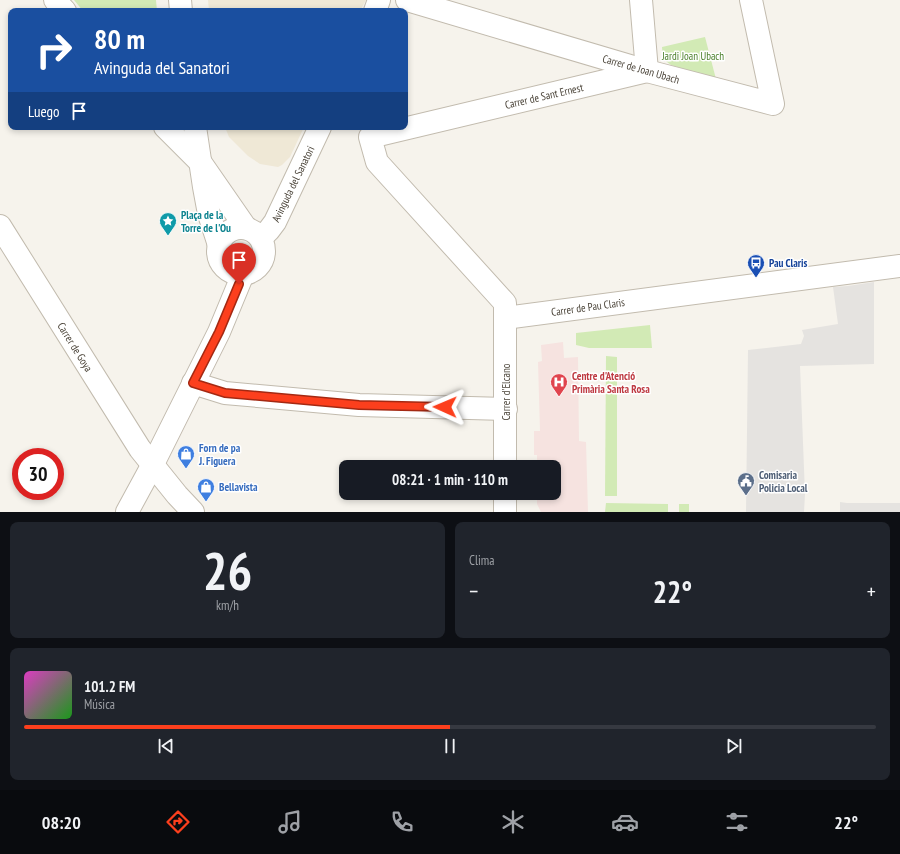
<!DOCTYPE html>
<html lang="es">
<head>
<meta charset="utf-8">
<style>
	:root { --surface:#171b24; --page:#20242c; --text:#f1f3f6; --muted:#9ea1a6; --line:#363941; --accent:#fc3f1d }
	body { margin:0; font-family:"PT Sans Narrow",sans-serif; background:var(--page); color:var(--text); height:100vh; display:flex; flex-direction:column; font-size:15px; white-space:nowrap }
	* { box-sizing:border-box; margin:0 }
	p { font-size:13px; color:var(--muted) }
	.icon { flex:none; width:22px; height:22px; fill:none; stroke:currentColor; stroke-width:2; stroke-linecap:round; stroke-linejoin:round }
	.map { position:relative; height:512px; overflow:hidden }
	.drawer { display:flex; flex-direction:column; gap:10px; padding:10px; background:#0d0f14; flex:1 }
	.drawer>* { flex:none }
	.guide { position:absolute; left:8px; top:8px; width:400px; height:122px; border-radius:8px; box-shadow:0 2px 6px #0003; background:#1a4fa0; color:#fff; overflow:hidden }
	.speed { position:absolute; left:12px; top:448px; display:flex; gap:8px; font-size:20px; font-weight:700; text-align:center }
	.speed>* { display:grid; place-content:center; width:52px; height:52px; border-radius:50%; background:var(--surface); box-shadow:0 2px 6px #0003; line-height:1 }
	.speed .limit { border:6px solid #d22; background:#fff; color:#111 }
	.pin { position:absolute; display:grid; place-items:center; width:34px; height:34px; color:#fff; margin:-41px -17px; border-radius:50% 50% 50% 0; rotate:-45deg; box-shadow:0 0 4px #0007 }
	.pin .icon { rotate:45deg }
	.me { position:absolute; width:44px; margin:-22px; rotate:271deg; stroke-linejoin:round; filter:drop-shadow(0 0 3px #0008) }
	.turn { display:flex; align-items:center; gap:14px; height:84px; padding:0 20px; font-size:18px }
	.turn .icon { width:52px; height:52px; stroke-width:2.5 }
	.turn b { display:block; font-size:28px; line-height:34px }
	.then { display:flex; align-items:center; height:38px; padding:0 20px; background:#0003; gap:8px; font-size:15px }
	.big { font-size:30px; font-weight:700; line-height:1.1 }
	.drawer .widget { flex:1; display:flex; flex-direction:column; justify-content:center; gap:6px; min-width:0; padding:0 14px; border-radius:8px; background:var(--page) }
	.drawer .dial { align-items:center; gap:0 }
	.dial b { font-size:52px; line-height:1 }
	.song { display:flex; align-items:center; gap:12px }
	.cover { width:48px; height:48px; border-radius:6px; background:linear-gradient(135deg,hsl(310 70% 55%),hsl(120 70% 35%)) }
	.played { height:4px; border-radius:2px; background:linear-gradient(90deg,var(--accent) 50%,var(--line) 50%) }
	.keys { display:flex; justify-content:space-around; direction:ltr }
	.heat { display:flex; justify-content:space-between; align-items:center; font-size:22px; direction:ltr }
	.drawer .tiles { flex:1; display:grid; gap:10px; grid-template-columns:1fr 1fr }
	.widget:last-child { grid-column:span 2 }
	.trip { position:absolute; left:339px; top:460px; width:222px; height:40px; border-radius:8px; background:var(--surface); box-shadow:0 2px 6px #0003; font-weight:700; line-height:40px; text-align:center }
	.tabs { display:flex; height:64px; justify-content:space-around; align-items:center; background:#090b0e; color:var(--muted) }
	.tabs .icon { width:28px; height:28px }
	.tabs .active { color:var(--accent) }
	.tabs b { font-size:18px; color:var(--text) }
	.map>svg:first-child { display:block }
</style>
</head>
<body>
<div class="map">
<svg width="900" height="512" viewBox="0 0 900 512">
	<rect width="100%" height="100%" fill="#f6f3ec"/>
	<g fill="#efe8d6">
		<polygon points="208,0 366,0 360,11 209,11"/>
		<polygon points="225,127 304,127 290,157 282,165 278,167 260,164 248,156 229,137"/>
	</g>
	<polygon fill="#f6e3e0" points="563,342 564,358 578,357 579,441 586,442 588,512 541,512 537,504 537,493 554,493 554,467 537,467 537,455 534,455 534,431 540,431 538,362 542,361 541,345"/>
	<g fill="#d2eab5">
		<polygon points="74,0 156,0 157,11 83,11"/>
		<polygon points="705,37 716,79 671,65 663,59 662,47"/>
		<polygon points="650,325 652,348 589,348 576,345 576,333"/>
		<polygon points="606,356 617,357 617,496 605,496"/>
		<polygon points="606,503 668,504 668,512 605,512"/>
		<rect x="679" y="504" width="10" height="8"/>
	</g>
	<g fill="#e5e3e0">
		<polygon points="874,282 874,364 800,366 805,494 804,512 746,512 748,350 801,344 804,336 802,330 838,324 833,287 848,286"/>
		<polygon points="840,502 847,503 900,503 900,512 840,512"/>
	</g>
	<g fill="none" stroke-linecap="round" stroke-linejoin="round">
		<g stroke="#c2bbae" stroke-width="24">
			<g id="minor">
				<polyline points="55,0 65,11"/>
				<polyline points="180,0 181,11"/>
				<polyline points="407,0 647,71 773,104 751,0"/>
				<polyline points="641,0 647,71"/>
				<polyline points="375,11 379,0"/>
				<polyline points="165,127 201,163 246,228"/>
				<polyline points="195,127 204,187 209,214 219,245"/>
				<polyline points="0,226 140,449 177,495 193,512"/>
				<circle cx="241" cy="251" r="23"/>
				<polyline points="261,238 269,230 275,222 320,127"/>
				<polyline points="505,318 900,266"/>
				<polyline points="193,383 225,393 359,405 506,409"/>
				<polyline points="505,467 505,303 377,162 370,137 647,71"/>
				<polyline points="127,512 152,466 219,332 243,274"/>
				<polyline points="505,512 505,493"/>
			</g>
		</g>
		<use href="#minor" stroke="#fff" stroke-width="22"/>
	</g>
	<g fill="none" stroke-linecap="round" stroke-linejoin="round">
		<g stroke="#a42913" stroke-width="10">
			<polyline id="route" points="239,284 219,332 193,383 225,393 359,405 445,407"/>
		</g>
		<use href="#route" stroke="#fc3f1d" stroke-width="7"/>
	</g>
	<defs>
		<g id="sight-pin" transform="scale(0.9)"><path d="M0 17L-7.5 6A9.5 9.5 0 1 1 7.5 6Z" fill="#0f9aa8" stroke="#fff"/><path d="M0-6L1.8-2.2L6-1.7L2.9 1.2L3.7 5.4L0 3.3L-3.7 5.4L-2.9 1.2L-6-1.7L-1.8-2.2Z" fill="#fff"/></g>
		<g id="bus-pin" transform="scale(0.9)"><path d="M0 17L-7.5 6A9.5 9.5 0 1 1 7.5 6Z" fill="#1a4fb4" stroke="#fff"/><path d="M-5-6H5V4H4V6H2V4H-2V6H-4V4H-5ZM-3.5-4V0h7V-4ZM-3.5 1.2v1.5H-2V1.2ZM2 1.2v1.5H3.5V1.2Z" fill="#fff"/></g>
		<g id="hospital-pin" transform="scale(0.9)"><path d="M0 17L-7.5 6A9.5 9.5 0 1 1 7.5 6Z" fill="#e0444e" stroke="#fff"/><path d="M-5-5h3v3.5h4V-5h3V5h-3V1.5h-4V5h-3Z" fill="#fff"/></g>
		<g id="shop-pin" transform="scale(0.9)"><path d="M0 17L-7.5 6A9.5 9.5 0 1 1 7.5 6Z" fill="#3f7fe0" stroke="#fff"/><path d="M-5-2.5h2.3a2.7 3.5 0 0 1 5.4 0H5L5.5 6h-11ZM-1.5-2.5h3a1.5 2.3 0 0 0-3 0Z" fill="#fff"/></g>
		<g id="civic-pin" transform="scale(0.9)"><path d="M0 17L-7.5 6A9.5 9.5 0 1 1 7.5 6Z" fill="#5c6f8a" stroke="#fff"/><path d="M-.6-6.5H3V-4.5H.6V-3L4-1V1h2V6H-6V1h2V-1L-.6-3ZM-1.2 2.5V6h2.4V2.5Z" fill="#fff"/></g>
	</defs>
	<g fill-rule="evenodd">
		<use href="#sight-pin" x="168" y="221"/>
		<use href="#bus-pin" x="756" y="263"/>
		<use href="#hospital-pin" x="559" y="382"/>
		<use href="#shop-pin" x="186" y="454"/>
		<use href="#civic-pin" x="746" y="481"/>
		<use href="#shop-pin" x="206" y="487"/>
	</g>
	<g text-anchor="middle" stroke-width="3" stroke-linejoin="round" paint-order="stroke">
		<g font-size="11" fill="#4a7f2a" stroke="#fff">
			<text x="693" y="60">Jardi Joan Ubach</text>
		</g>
		<g font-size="11" fill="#4b4439" stroke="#fff">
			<text transform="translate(641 69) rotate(16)" y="4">Carrer de Joan Ubach</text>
			<text transform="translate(544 96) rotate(-13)" y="4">Carrer de Sant Ernest</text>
			<text transform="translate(293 184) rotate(-64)" y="4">Avinguda del Sanatori</text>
			<text transform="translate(588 307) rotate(-8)" y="4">Carrer de Pau Claris</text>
			<text transform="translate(75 347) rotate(58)" y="4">Carrer de Goya</text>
			<text transform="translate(506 392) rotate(-90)" y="4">Carrer d'Elcano</text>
		</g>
		<g font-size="11" font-weight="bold" fill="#0d838f" stroke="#fff" text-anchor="start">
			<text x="181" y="219">Plaça de la<tspan x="181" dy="13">Torre de l'Ou</tspan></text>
		</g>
		<g font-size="11" font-weight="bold" fill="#164399" stroke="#fff" text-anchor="start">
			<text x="769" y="267">Pau Claris</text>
		</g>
		<g font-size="11" font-weight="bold" fill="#be3a42" stroke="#fff" text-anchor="start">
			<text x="572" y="380">Centre d'Atenció<tspan x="572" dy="13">Primària Santa Rosa</tspan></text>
		</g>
		<g font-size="11" font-weight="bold" fill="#366cbe" stroke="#fff" text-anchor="start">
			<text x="199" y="452">Forn de pa<tspan x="199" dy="13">J. Figuera</tspan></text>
			<text x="219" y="491">Bellavista</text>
		</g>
		<g font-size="11" font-weight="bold" fill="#4e5e75" stroke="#fff" text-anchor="start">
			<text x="759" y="479">Comisaria<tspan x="759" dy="13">Policia Local</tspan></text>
		</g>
	</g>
</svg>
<div class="speed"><div class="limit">30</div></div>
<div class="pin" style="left:239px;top:284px;background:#d93025"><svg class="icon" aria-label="arrive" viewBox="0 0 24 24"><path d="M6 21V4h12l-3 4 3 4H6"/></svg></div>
<svg class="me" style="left:445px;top:407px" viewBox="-20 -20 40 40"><path d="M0-17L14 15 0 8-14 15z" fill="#fc3f1d" stroke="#fff" stroke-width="4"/></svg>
<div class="trip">08:21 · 1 min · 110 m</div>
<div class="guide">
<div class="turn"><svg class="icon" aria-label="right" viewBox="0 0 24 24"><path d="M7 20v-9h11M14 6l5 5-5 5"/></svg><div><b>80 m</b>Avinguda del Sanatori</div></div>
<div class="then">Luego<svg class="icon" aria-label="arrive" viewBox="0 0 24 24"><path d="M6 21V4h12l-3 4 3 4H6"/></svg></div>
</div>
</div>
<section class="drawer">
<div class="tiles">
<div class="widget dial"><b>26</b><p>km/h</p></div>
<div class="widget"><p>Clima</p>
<div class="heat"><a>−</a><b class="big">22°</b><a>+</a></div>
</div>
<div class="widget">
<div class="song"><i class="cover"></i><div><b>101.2 FM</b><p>Música</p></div></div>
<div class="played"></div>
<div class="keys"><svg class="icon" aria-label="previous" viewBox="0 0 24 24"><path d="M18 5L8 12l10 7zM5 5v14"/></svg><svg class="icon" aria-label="pause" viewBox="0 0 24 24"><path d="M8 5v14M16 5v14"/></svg><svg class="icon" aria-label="next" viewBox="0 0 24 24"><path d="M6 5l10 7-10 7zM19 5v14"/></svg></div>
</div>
</div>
</section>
<nav class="tabs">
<b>08:20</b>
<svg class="icon active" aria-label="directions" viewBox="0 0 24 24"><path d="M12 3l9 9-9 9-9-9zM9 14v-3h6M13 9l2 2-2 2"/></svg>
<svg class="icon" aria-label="music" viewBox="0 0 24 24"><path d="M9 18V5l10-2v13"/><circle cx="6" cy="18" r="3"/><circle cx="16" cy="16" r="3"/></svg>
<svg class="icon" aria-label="phone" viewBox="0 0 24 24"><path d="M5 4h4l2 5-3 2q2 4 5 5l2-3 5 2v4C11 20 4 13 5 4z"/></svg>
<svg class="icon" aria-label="climate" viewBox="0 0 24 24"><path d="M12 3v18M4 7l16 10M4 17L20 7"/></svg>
<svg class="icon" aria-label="car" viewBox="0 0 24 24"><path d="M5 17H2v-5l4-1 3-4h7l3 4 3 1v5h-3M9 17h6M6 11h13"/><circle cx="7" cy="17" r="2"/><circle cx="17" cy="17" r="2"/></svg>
<svg class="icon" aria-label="filters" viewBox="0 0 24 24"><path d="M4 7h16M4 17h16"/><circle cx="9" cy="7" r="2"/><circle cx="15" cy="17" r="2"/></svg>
<b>22°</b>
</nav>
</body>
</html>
